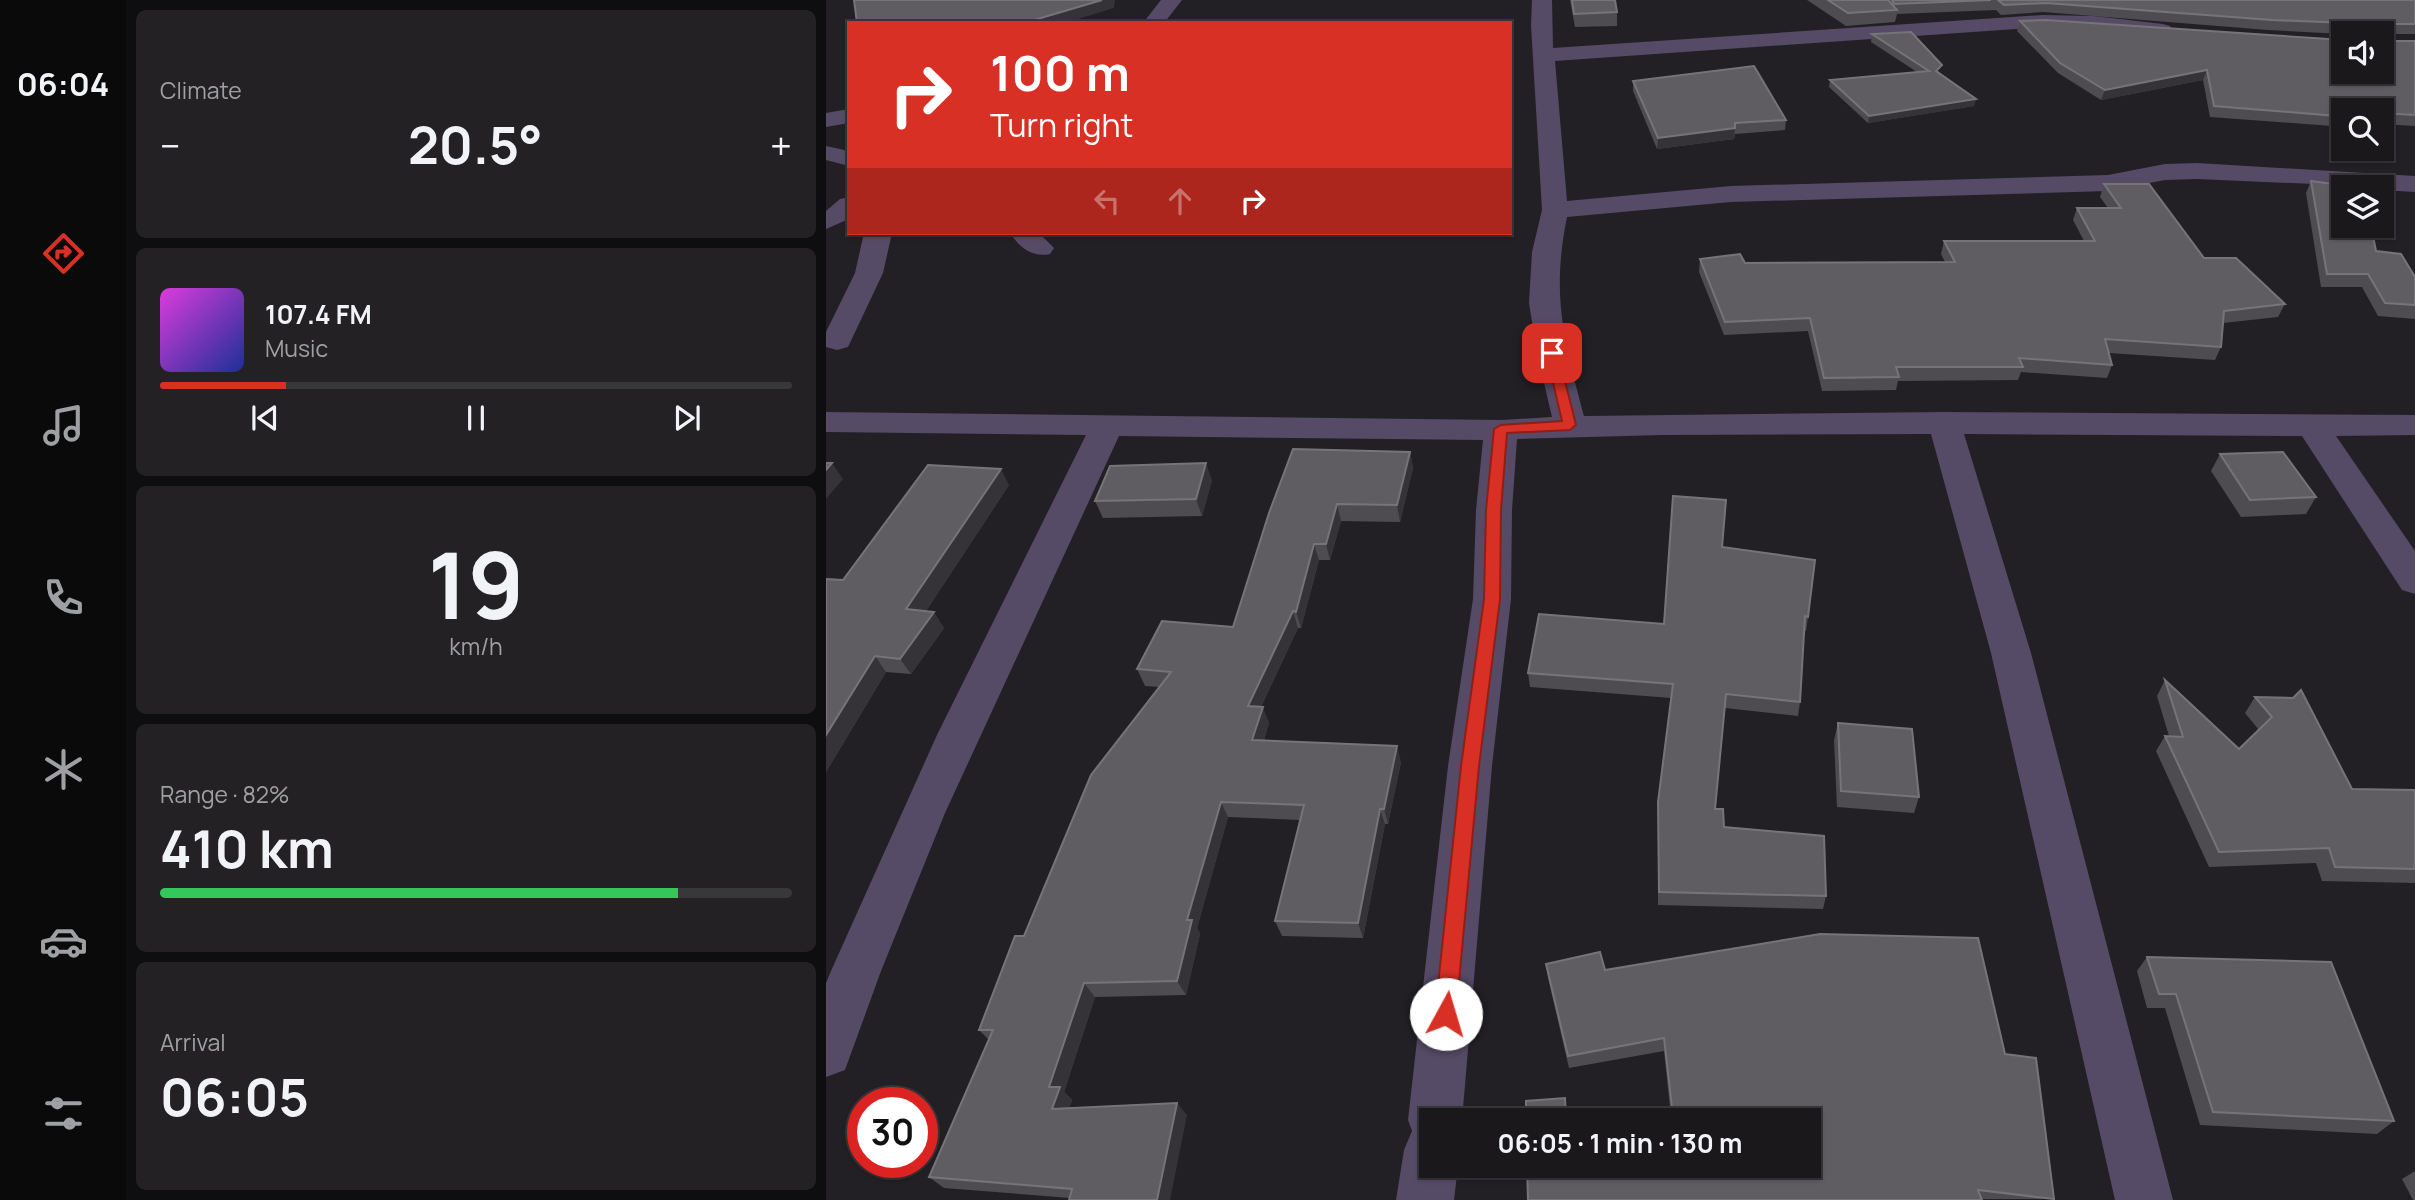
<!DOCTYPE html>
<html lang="en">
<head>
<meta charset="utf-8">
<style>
	:root { --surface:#1a181b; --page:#232124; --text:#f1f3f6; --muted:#9fa0a3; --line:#38373a; --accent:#d93025 }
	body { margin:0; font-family:Manrope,sans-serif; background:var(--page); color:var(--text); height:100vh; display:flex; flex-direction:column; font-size:26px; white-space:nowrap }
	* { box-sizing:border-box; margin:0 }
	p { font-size:23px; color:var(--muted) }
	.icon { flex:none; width:38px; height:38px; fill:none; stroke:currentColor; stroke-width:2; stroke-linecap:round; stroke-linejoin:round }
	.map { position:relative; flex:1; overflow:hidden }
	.drawer { display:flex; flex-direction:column; gap:10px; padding:10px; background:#0e0d0f; width:700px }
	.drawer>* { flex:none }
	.top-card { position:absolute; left:21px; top:21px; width:665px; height:214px; border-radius:0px; box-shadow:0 2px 5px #0004,0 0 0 2px var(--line); background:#d93025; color:#fff; overflow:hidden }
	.tools { position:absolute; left:1505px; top:21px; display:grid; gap:14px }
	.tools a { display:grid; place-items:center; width:63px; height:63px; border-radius:0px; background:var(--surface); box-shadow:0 2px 5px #0004,0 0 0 2px var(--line); font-size:35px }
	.speed { position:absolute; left:21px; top:1087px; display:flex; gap:14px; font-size:35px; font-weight:700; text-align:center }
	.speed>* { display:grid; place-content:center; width:91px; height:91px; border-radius:50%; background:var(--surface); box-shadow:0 2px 5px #0004,0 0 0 2px var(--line); line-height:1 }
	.speed .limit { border:10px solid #d22; background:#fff; color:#111 }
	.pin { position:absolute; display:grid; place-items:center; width:60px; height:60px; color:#fff; margin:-30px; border-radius:14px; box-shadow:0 4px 10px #0006 }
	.me { position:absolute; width:77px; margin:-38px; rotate:6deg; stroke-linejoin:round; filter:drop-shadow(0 0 5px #0008) }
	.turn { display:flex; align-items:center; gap:24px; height:147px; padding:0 28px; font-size:32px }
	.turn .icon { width:91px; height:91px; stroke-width:2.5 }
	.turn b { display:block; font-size:49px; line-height:60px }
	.lanes { display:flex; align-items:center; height:66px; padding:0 28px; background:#0003; justify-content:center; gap:35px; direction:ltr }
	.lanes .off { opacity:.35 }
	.big { font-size:52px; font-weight:700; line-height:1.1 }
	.drawer .tile { flex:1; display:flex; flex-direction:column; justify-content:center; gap:10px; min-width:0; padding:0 24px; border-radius:10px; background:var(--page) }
	.drawer .dial { align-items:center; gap:0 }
	.dial b { font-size:91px; line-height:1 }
	.song { display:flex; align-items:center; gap:21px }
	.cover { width:84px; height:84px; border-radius:10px; background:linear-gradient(135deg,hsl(300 70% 55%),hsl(230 70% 35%)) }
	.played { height:7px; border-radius:4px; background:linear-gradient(90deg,var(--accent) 20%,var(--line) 20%) }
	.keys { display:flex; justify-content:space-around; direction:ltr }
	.heat { display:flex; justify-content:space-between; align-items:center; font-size:38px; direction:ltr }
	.charge { height:10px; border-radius:5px; background:linear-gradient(90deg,#34c759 82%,var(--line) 0) }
	.trip { position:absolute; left:593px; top:1108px; width:402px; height:70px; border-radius:0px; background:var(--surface); box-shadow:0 2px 5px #0004,0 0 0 2px var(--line); font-weight:700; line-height:70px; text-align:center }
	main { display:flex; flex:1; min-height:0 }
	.menu { display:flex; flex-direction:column; width:126px; justify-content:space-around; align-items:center; background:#0a0a0b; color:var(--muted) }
	.menu .icon { width:49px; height:49px }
	.menu .selected { color:var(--accent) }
	.menu b { font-size:32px; color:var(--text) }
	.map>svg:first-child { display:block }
</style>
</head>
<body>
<main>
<nav class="menu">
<b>06:04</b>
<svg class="icon selected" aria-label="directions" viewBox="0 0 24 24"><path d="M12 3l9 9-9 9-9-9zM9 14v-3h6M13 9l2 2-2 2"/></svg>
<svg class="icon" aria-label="music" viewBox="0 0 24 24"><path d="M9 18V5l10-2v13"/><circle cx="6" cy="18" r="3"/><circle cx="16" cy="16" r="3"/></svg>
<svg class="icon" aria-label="phone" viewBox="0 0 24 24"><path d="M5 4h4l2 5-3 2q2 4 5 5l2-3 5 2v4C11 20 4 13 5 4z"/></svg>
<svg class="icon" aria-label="climate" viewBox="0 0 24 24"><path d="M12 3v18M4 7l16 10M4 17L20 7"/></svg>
<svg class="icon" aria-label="car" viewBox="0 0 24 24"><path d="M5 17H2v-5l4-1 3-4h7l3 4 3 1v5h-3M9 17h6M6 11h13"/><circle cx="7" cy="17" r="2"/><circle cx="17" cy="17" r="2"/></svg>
<svg class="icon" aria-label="filters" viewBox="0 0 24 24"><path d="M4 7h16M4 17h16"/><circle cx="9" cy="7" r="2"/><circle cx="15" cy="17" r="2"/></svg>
</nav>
<section class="drawer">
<div class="tile"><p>Climate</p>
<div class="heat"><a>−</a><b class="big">20.5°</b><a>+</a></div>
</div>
<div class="tile">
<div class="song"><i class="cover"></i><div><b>107.4 FM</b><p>Music</p></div></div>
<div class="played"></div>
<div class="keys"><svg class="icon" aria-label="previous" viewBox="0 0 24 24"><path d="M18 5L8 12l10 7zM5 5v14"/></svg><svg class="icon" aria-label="pause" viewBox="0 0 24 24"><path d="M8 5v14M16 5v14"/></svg><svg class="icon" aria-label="next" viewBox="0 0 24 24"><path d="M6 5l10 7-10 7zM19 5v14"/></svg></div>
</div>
<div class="tile dial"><b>19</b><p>km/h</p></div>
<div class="tile"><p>Range · 82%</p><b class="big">410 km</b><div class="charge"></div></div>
<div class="tile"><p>Arrival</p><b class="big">06:05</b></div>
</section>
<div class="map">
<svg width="1589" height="1200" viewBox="0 0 1589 1200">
	<rect width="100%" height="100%" fill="#222024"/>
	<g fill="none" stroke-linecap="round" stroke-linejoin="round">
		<g fill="#564b66" fill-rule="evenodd">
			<polygon points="335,0 356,0 338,23 317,23"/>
			<path d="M706,0H726L727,48L1217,15L1268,16L1337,24L1344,26L1347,30L1344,34L1337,36L1268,28L1217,27L729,61L741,201L905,186L1282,175L1339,164L1371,163L1589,176V192L1556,190V187L1371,179L1339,180L1282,191L905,202L741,217C725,295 738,341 758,416L1118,412L1589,415V435L1510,436L1589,551V594L1576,590L1476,436L1138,434L1205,653L1347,1200H1289L1165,653L1105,434L836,435L691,439L686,510L685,599L666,766L636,1120H606V1166H632L628,1200H570L578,1150L586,1131L582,1120L622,766L647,599L650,510L657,440L293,436L119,813L55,971L19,1070L0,1077V983L5,971L111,735L260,435L0,432V412L675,420L726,417L711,353L703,303L706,252L716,210L705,25Z"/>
			<polygon points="23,109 23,123 0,127 0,113"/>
			<polygon points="0,146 23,151 23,166 0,160"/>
			<polygon points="23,197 23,219 0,229 0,211 14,199"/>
			<polygon points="38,233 66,233 57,273 22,347 11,350 0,347 0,332 29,273"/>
			<path d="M184,233H213L228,248L224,254C206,258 193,247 184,233Z"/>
		</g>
	</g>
	<g fill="#4e4c51">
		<polygon points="744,0 789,0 791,12 791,26 749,27"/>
		<polygon points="981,0 1589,0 1589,34 1559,34 1559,41 1589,41 1589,126 1556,124 1556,110 1517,110 1517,122 1508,121 1506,126 1384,117 1377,80 1275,100 1232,73 1191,31 1194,21 1517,72 1556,33 1517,34 1442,30 1217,12 1175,15 1170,10 1071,14 1069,22 1020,26"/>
		<polygon points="1046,34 1114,72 1114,73 1150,99 1148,106 1042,123 1003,87 1004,80 1091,72 1045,42"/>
		<polygon points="807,81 960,120 959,130 909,134 908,139 831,149 807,91"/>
		<polygon points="1485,181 1550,251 1589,277 1589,319 1552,316 1536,287 1495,287 1480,193"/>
		<polygon points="1278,184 1378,258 1459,304 1452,317 1397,323 1395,347 1389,360 1283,353 1286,365 1281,378 1195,372 1192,380 1072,381 1070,390 996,391 982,331 898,335 873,272 874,259 919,263 1119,262 1115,254 1118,241 1258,241 1247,220 1251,208 1282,208 1274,197"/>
		<polygon points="584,452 587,468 574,522 515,521 504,560 493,560 475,628 472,628 435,707 443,723 438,740 575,762 562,824 559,824 537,938 456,936 449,921 474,820 402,817 371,928 374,934 360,995 269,997 238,1092 246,1100 243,1108 361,1115 244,1198 118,1188 103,1177 163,1040 153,1030 198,936 334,687 319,686 311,669 407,627 443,513"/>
		<polygon points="1394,454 1490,497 1480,514 1415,517 1385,471"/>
		<polygon points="386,480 376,516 277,518 269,501"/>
		<polygon points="183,485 100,611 118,628 85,674 60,672 0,772 17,580"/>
		<polygon points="896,547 982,617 980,631 978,631 974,702 972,716 899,708 889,809 898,827 1000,896 997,909 832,905 832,802 845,698 704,687 702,673 838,624"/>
		<polygon points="1339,680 1413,749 1433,730 1419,713 1429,697 1526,789 1589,790 1589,883 1496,881 1490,863 1383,867 1330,751 1339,736 1343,736 1331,696"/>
		<polygon points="1012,723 1093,797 1088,813 1011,807 1008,740"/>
		<polygon points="1321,957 1568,1121 1551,1134 1374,1125 1339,1008 1321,1008 1311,971"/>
		<polygon points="720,964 779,970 1179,1054 1228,1199 702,1200 845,1117 838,1051 743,1068 722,978"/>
		<polygon points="1589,1171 1589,1200 1587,1200 1576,1179"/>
	</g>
	<g fill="#353338">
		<polygon points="276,0 289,0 288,8 239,23 198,23"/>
		<polygon points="1381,70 1377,80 1275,100 1279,90"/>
		<polygon points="1150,99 1148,106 1042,123 1043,116"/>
		<polygon points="909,128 908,139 831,149 832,138"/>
		<polygon points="584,452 587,468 574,522 571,505"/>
		<polygon points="6,463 17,479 0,499 0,470"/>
		<polygon points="380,463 386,480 376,516 370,499"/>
		<polygon points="175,469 183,485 91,625 80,609"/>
		<polygon points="511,504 515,521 504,560 500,544"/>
		<polygon points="488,544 493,560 475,628 470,612"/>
		<polygon points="467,611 472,628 428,722 422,706"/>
		<polygon points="108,612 118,628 85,674 74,659"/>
		<polygon points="49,656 60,672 0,772 0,735"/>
		<polygon points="437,707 443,723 433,756 426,740"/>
		<polygon points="571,746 575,762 562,824 558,809"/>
		<polygon points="395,802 402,817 371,928 374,934 360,995 351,981 361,920"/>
		<polygon points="554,809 559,824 537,938 532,923"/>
		<polygon points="258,983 269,997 238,1092 246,1100 238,1121 226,1109 223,1087"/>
		<polygon points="351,1103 361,1115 344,1200 331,1200"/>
	</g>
	<g fill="#5f5d62" stroke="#767478" stroke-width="2">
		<polygon points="28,0 276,0 198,23 31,23"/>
		<polygon points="746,0 789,0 791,12 748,14"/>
		<polygon points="1002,0 1062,0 1071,10 1022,13"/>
		<polygon points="1066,0 1165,0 1068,4"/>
		<polygon points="1172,0 1589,0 1589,24 1561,24 1558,27 1559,41 1589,41 1589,115 1556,113 1556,110 1508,110 1511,116 1388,106 1381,70 1279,90 1234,63 1194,21 1220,20 1517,40 1517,72 1556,72 1556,33 1524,33 1524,26 1522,23 1446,20 1220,3 1178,5"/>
		<polygon points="1085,32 1116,65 1110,71 1150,99 1043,116 1004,80 1103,71 1046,34"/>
		<polygon points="928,66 960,120 909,123 909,128 832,138 807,81"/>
		<polygon points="1485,181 1529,187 1517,187 1517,226 1545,226 1550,251 1575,254 1589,277 1589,305 1559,303 1542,274 1501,274"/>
		<polygon points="1278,184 1323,184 1378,258 1410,258 1459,304 1398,311 1395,347 1279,339 1286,365 1193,358 1197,367 1070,367 1073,377 998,378 984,318 899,322 874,259 914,254 919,263 1129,262 1118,241 1269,241 1251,208 1295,208"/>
		<polygon points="467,449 584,452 571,505 511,504 500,544 488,544 470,612 467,611 422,706 437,707 426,740 571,746 558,809 554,809 532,923 449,921 478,805 395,802 361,920 366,920 351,981 258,983 223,1087 234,1087 226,1109 351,1103 331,1200 243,1200 246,1189 103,1177 167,1030 153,1030 189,936 198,936 265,775 345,672 311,669 336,621 407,627 443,513"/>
		<polygon points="1457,452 1490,497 1424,500 1394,454"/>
		<polygon points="0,463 6,463 0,470"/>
		<polygon points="380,463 370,499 269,501 284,466"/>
		<polygon points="102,465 175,469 80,609 108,612 74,659 49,656 0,735 0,579 17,580"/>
		<polygon points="847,496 900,500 896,547 989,560 982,617 979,616 974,702 900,694 889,809 897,809 898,827 998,836 1000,896 833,892 832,802 847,684 702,673 713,614 838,624"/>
		<polygon points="1339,680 1413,749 1446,717 1429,697 1467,698 1475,690 1526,789 1589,790 1589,869 1509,867 1503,848 1393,852 1339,736 1357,737"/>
		<polygon points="1012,723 1086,729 1093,797 1015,791"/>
		<polygon points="994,934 1152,938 1179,1054 1210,1058 1228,1199 1152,1190 1156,1200 702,1200 701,1166 984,1166 984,1120 807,1120 847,1116 838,1038 742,1056 720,964 774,952 779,970"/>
		<polygon points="1321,957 1505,962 1568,1121 1387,1112 1350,994 1333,994"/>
		<polygon points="739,1098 740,1120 700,1120 700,1101"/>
	</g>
	<polygon fill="#d93025" stroke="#8d1f18" stroke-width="2" points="726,349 732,353 750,425 744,430 681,433 675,510 674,599 653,766 630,1014 627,1021 620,1025 612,1021 609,1014 635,766 658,599 660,510 668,429 675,425 736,421 720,353"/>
</svg>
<div class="tools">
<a><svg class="icon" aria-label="sound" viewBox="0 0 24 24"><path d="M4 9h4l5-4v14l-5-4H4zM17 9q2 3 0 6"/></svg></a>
<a><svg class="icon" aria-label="search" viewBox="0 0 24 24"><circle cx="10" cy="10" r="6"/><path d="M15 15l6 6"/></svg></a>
<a><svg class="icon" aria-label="layers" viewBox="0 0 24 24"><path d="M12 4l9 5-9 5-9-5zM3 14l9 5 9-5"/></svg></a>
</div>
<div class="speed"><div class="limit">30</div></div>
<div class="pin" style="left:726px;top:353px;background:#d93025"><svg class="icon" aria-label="arrive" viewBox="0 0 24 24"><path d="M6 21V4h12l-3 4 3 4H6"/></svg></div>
<svg class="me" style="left:620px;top:1014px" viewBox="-20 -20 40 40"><circle r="19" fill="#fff"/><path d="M0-13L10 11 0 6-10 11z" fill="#d93025"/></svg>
<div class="trip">06:05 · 1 min · 130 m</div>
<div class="top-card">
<div class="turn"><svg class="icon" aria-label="right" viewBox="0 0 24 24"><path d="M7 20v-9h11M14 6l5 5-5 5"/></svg><div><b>100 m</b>Turn right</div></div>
<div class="lanes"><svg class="icon off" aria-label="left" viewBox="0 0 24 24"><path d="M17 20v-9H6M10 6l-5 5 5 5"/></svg><svg class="icon off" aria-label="ahead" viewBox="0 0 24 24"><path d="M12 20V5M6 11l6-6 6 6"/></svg><svg class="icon" aria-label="right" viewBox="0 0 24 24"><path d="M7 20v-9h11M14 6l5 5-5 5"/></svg></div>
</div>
</div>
</main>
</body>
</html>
